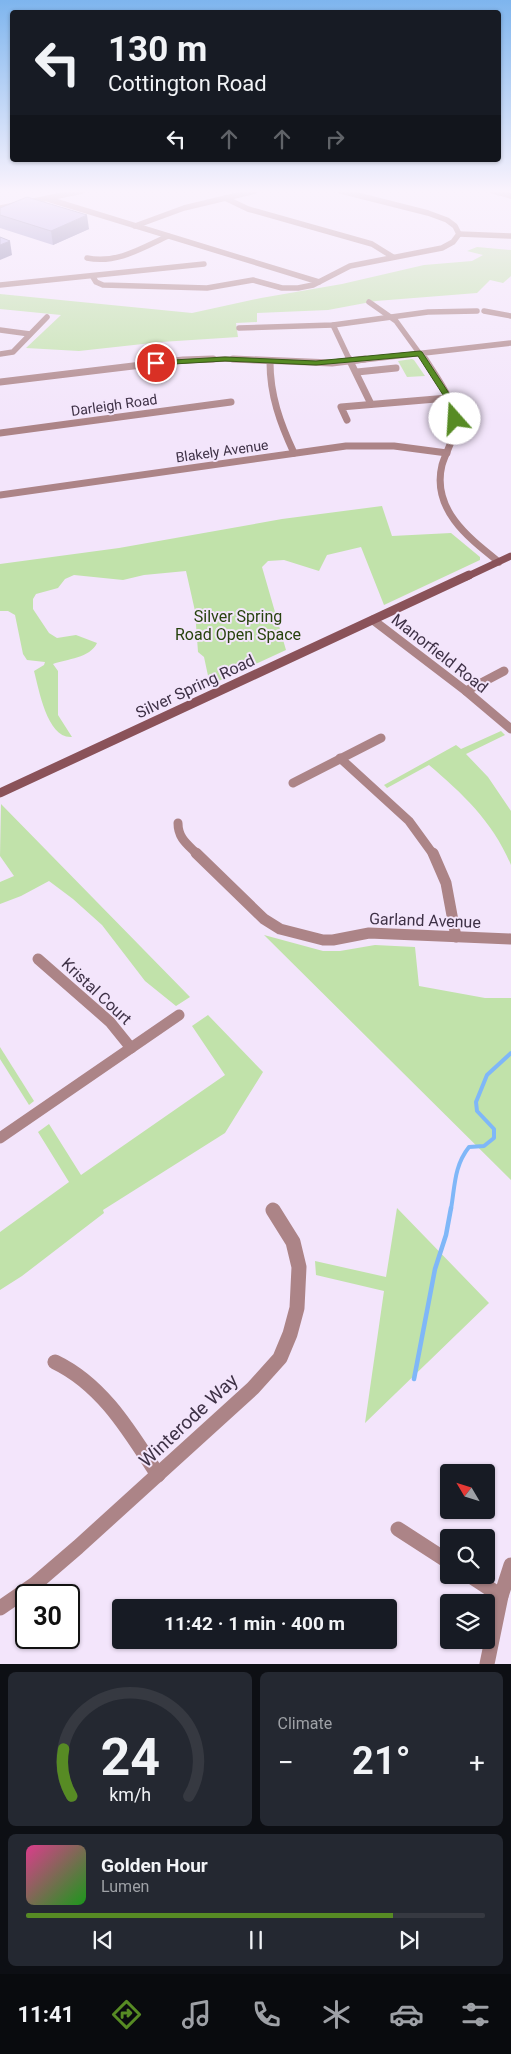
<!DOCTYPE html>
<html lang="en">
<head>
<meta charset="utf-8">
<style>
	:root { --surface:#171b24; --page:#242831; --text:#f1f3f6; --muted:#9ea1a6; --line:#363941; --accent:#578b24 }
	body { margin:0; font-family:Roboto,sans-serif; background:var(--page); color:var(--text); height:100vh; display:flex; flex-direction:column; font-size:19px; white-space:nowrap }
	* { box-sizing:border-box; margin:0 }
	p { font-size:16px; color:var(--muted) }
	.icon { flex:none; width:28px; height:28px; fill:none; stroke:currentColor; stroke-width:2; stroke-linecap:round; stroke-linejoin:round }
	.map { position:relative; height:1664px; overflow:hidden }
	.side { display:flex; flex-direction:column; gap:8px; padding:8px; background:#0d0f14; flex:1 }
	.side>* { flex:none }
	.top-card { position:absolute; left:10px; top:10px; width:491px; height:152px; border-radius:5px; box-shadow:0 1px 4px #0004; background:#171b24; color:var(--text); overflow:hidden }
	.needle { width:32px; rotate:308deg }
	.tools { position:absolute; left:440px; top:1464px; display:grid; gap:10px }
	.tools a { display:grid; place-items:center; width:55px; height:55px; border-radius:5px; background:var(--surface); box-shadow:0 1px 4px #0004; font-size:25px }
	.speed { position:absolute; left:15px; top:1584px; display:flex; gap:10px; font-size:25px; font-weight:700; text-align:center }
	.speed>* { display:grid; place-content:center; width:65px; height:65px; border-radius:50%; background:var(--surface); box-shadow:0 1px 4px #0004; line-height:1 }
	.speed .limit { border:2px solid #111; border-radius:8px; background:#fff; color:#111 }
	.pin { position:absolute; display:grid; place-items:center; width:42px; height:42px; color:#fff; margin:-21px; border:2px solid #fff; border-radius:50%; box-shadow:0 1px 5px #0007 }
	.me { position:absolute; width:55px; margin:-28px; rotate:341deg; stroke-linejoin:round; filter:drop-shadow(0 0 4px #0008) }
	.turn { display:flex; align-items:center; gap:18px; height:105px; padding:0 15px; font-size:22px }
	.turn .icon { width:65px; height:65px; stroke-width:2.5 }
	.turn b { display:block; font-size:35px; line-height:42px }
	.lanes { display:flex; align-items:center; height:48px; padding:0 15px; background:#0003; justify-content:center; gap:25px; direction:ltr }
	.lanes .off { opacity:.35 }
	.big { font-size:38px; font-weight:700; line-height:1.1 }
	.side .tile { flex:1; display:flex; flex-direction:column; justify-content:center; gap:8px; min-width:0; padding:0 18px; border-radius:8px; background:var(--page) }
	.side .dial { align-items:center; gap:0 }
	.dial svg { height:130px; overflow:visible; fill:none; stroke:var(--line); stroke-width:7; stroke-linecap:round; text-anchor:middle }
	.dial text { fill:var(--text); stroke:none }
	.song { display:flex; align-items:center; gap:15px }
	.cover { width:60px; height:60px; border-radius:8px; background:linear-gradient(135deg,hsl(330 70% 55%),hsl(120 70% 35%)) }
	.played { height:5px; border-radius:2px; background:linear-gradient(90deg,var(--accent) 80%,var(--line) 80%) }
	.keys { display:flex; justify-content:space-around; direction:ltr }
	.heat { display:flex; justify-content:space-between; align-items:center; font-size:28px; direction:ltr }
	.side .tiles { flex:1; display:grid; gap:8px; grid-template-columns:1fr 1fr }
	.tile:last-child { grid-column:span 2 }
	.trip { position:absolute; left:112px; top:1599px; width:285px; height:50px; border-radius:5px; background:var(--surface); box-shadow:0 1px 4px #0004; font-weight:700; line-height:50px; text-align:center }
	.tab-bar { display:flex; height:80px; justify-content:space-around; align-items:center; background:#090b0e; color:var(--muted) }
	.tab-bar .icon { width:35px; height:35px }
	.tab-bar .active { color:var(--accent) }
	.tab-bar b { font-size:22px; color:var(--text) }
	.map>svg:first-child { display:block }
</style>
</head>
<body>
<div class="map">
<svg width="511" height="1664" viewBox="0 0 511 1664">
	<rect width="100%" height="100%" fill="#f3e5fb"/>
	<g fill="#c1e2aa">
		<polygon points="477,247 511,250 511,276 503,283 490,280 477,293 376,301 328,310 257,313 257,322 236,323 238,337 161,342 79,351 26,348 61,315 0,309 0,294 192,313 261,298 342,284 424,265 472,261 483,255 467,251"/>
		<polygon points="412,359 414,360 425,376 407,377 398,361"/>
		<path d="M382,506L392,536L451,533L480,557V560L384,605L361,547L327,555L319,571L284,560L268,561L262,567L286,650L210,685L204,657L198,652L195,611L186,571L144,575L123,580L74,575L65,579L58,588L36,594L33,599V609L49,633L57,638L76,635L97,643C90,658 67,659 53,664L58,671V715L72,737C47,739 39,689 34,671L44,665L45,662L27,660L23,654L15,615L8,611H0V564L119,548L282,519Z"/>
		<path d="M501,731L505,735L466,754L488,777L511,811V865C493,822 463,794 429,765L387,788L384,785L456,745L461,749Z"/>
		<polygon points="1,804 190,997 176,1006 145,981 102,925 73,899 49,881 21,896 0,904 0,882 14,876 0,856"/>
		<polygon points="264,935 323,951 340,951 375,945 415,947 419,986 485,998 511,998 511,1180"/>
		<polygon points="208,1015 263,1072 225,1133 103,1210 104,1213 22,1276 0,1290 0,1232 69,1182 38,1132 49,1124 81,1175 225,1075 192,1026"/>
		<polygon points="0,1047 34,1101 29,1105 0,1059"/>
		<polygon points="397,1208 489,1303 365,1423 384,1291 316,1275 315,1261 386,1277"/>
	</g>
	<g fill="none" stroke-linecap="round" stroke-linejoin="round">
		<path stroke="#7fb7f8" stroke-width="4" d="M451,1209C455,1186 454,1166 469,1147L484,1146L494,1138V1129L477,1111L476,1102L487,1075L511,1053"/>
		<polyline stroke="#7fb7f8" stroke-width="4.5" points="414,1379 435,1269 446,1235 451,1208"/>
		<g stroke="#ac8487" stroke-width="5.5">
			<polyline points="341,191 428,213 447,220 455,226 459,234"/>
			<polyline points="493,191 511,196"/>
			<polyline points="225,198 248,209 372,244 393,257"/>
			<polyline points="48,199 319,282"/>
			<polyline points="135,226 184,208 255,191"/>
			<polyline points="459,234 511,236"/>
			<path d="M87,258C117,264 142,248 168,236"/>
			<polyline points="93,277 96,282 103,285 207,288 253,280 282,288 298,288 313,285 350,266 442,248 453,242 459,234"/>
			<polyline points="0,285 204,264"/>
			<polyline points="369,302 396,321 425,361"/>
			<polyline points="484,311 511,316"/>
			<polyline points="333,325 350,361"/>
			<polyline points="239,328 333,325 428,312 477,311"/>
			<polyline points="0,330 30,334"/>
			<polyline points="0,354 13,352 47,317"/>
			<polyline points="178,361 225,359 266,361"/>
			<polyline points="354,361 511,343"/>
		</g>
		<g stroke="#ac8487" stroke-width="7">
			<polyline points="233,359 332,363 365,359"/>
			<polyline points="349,359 371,404"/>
			<path d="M425,359C436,377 454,400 455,421C456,437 446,451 442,465C431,510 470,539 499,562"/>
			<path d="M270,362C270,395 280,423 294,453"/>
			<polyline points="357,372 396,368"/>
			<polyline points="0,382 183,360 213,359"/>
			<polyline points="347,420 341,407 448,398"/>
			<polyline points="0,433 231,402"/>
			<polyline points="0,495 346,446 394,446 447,453"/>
		</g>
		<g stroke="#ac8487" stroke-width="9">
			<polyline points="373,620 466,691 511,729"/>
			<polyline points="466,691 504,671"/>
			<polyline points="340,758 409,821 433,854"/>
			<polyline points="293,783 381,738"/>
			<path d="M178,823C178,838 187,844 197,854"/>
		</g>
		<g stroke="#ac8487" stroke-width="11">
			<polyline points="196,853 264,919 280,929 323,940 333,940 369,933 511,939"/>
			<polyline points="433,853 446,883 456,937"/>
			<polyline points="38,959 110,1022 131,1048"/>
			<polyline points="0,1138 179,1015"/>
		</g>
		<g stroke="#ac8487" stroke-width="15">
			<path d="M55,1362C103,1385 130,1432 158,1475"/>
			<polyline points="398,1529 449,1562"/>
			<polyline points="469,1575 501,1596"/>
			<polyline points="0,1608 35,1584 78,1547 253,1388 280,1358 290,1334 297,1308 299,1267 293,1242 273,1210"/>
			<polyline points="487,1664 501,1596 511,1565"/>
		</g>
		<polyline stroke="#ac8487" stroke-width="5.5" points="0,208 82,191"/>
		<polyline stroke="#8a5259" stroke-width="7" points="466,577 511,556"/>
		<polyline stroke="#8a5259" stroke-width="9" points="0,793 469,575"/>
	</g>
	<polygon fill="#9d94c6" points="0,208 89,229 53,245 0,228"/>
	<g fill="#8078a1">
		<polygon points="87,215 89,229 53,245 51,231"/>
		<polygon points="10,241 12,255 0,260 0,245"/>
	</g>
	<g fill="#b7ace6" stroke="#8078a1">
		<polygon points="27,197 87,215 51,231 0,215 0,208"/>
		<polygon points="0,237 10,241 0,245"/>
	</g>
	<linearGradient id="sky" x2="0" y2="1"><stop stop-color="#7eb5ee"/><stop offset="0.45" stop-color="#faf3fd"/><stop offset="1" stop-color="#faf3fd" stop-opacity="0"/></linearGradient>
	<rect width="511" height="424" fill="url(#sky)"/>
	<polygon fill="#578b24" stroke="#395a17" points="420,351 422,352 452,398 457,420 451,419 445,398 418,356 316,365 225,361 156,365 152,363 156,361 225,357 316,361"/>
	<g text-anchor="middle" stroke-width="4" stroke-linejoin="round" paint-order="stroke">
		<g font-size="14" fill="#3e3146" stroke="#f3e5fb">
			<text transform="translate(114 405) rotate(-8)" y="5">Darleigh Road</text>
			<text transform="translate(222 451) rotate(-8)" y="5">Blakely Avenue</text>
		</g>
		<g font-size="16" fill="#27420d" stroke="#f3e5fb">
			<text x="238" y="622">Silver Spring<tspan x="238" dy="18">Road Open Space</tspan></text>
		</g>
		<g font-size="16" fill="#3e3146" stroke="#f3e5fb">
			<text transform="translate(440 653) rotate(38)" y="6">Manorfield Road</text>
			<text transform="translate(195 686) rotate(-25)" y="6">Silver Spring Road</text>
			<text transform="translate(425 920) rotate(2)" y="6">Garland Avenue</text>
			<text transform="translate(97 991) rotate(43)" y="6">Kristal Court</text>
		</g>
		<g font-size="19" fill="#3e3146" stroke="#f3e5fb">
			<text transform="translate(188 1420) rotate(-43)" y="7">Winterode Way</text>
		</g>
	</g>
</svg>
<div class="tools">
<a><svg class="needle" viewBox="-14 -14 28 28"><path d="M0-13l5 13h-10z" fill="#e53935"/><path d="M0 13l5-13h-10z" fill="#9ea1a6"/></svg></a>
<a><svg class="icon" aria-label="search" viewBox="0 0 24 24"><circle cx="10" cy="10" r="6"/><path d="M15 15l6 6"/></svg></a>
<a><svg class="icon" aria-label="layers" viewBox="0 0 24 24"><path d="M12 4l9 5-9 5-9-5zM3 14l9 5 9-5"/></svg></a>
</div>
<div class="speed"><div class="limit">30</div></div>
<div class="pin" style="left:156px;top:363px;background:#d93025"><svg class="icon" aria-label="arrive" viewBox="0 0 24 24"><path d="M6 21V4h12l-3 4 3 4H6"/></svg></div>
<svg class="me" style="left:455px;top:419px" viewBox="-20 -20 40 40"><circle r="19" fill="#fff"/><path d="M0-13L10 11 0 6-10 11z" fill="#578b24"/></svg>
<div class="trip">11:42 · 1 min · 400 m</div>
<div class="top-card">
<div class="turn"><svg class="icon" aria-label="left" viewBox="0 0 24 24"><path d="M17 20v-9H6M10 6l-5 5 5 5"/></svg><div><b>130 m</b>Cottington Road</div></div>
<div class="lanes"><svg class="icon" aria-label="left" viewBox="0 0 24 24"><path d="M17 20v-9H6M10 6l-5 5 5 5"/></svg><svg class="icon off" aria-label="ahead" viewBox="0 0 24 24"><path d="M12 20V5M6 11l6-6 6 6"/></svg><svg class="icon off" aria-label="ahead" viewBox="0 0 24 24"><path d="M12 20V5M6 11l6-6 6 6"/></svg><svg class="icon off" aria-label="right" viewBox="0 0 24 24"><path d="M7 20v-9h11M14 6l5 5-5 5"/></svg></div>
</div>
</div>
<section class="side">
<div class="tiles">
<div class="tile dial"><svg viewBox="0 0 100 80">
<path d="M14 69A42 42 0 1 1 86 69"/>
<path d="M14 69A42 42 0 0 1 9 40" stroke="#578b24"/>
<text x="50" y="56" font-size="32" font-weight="700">24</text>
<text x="50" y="72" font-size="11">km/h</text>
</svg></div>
<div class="tile"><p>Climate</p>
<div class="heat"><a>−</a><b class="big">21°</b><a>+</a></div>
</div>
<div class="tile">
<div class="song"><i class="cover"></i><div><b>Golden Hour</b><p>Lumen</p></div></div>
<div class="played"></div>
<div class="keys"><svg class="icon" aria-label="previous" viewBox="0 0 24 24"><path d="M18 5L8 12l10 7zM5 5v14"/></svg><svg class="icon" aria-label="pause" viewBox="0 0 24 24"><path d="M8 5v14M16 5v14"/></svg><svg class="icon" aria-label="next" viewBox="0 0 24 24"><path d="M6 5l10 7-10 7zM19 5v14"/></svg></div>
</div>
</div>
</section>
<nav class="tab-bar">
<b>11:41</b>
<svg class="icon active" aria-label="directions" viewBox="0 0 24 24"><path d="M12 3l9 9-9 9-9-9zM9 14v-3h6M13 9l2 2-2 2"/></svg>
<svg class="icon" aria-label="music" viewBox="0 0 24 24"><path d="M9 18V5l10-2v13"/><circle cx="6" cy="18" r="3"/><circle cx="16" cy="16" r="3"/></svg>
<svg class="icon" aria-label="phone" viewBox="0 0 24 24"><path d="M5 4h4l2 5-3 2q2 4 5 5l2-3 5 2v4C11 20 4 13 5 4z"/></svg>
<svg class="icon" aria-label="climate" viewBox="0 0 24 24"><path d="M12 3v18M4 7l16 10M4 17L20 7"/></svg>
<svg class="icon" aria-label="car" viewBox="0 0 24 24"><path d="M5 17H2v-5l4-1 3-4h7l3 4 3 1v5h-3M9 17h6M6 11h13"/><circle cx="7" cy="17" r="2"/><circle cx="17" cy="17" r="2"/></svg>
<svg class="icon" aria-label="filters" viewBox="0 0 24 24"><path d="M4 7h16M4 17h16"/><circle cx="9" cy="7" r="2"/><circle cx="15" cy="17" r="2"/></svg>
</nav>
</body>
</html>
